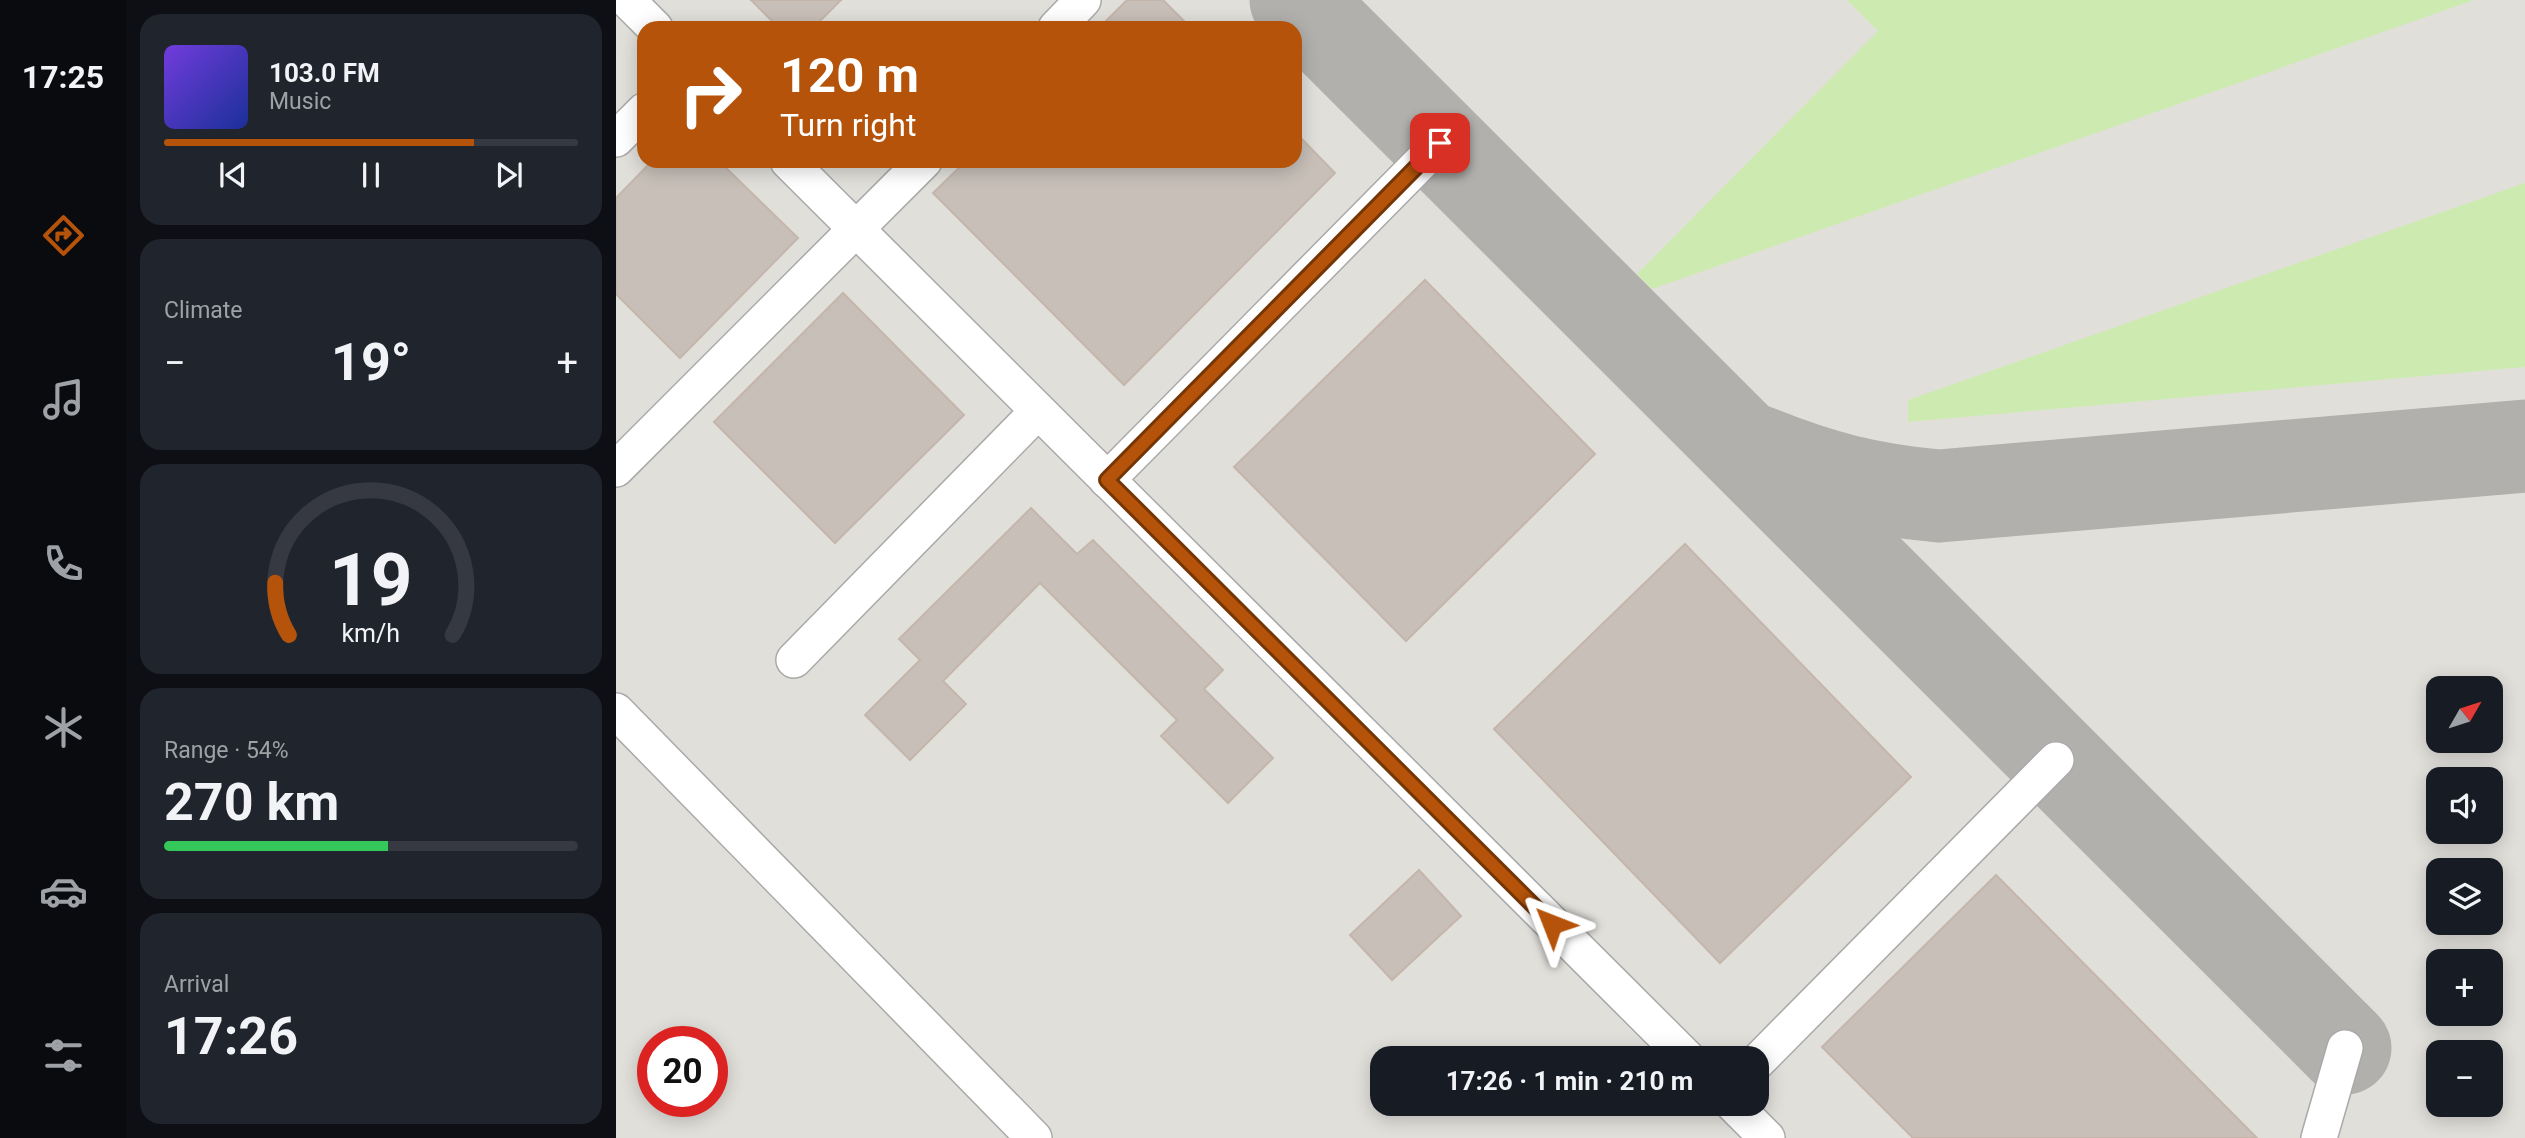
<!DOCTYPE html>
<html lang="en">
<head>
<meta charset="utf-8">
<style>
	:root { --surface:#171b24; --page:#20242c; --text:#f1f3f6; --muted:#9ea1a6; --line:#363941; --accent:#b45309 }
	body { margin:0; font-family:Roboto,sans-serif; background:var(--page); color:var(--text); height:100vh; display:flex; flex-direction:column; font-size:26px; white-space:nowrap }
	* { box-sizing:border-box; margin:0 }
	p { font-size:23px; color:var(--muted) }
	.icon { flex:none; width:38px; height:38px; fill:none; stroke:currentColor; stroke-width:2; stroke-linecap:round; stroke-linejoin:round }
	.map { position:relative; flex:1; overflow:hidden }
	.sheet { display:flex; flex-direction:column; gap:14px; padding:14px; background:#0d0f14; width:490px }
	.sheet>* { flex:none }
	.top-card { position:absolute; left:21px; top:21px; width:665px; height:147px; border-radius:21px; box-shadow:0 4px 18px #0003; background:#b45309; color:#fff; overflow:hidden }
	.needle { width:46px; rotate:51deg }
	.controls { position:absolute; left:1810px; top:676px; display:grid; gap:14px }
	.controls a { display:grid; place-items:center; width:77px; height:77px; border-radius:14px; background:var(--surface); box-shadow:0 4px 18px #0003; font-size:35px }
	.speed { position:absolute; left:21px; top:1026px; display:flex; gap:14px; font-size:35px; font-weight:700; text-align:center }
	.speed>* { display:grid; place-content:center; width:91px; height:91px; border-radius:50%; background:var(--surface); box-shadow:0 4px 18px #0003; line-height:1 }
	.speed .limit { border:10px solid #d22; background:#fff; color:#111 }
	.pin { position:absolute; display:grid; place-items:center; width:60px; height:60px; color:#fff; margin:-30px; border-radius:14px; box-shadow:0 4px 10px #0006 }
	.me { position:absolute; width:77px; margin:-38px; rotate:315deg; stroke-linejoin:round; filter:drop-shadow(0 0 5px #0008) }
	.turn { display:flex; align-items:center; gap:24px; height:147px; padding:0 28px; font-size:32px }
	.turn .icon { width:91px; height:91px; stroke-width:2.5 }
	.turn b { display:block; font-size:49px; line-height:60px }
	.big { font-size:52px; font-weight:700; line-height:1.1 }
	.sheet .widget { flex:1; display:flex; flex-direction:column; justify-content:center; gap:10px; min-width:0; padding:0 24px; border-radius:21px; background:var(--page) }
	.sheet .dial { align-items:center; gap:0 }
	.dial svg { height:182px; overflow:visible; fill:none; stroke:var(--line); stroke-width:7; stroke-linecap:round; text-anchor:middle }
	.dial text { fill:var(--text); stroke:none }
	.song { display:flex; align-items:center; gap:21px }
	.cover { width:84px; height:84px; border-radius:10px; background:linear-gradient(135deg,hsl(260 70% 55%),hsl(230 70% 35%)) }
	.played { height:7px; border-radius:4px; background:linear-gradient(90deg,var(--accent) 75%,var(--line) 75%) }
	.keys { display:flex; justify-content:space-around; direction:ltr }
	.heat { display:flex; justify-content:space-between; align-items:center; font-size:38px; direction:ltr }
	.charge { height:10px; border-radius:5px; background:linear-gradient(90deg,#34c759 54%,var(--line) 0) }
	.trip { position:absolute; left:754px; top:1046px; width:399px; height:70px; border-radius:21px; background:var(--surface); box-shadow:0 4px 18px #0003; font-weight:700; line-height:70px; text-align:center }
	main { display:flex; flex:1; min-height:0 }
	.tab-bar { display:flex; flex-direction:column; width:126px; justify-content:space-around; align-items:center; background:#090b0e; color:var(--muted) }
	.tab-bar .icon { width:49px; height:49px }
	.tab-bar .on { color:var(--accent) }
	.tab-bar b { font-size:32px; color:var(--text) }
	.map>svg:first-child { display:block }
</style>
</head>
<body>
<main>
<nav class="tab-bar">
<b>17:25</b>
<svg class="icon on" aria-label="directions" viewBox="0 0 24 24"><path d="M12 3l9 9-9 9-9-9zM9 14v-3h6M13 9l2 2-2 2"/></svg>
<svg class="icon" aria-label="music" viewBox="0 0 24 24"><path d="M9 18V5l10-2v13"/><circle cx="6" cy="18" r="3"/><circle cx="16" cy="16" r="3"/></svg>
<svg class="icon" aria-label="phone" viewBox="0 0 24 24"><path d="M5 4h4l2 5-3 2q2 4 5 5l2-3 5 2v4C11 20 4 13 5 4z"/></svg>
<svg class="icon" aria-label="climate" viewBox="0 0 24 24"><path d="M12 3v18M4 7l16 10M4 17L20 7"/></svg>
<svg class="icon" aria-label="car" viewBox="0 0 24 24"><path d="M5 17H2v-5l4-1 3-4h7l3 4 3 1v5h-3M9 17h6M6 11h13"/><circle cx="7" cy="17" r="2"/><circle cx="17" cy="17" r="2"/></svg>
<svg class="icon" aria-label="filters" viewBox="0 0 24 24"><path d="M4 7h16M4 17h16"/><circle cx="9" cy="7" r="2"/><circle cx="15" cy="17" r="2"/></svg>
</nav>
<section class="sheet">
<div class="widget">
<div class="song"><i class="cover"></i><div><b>103.0 FM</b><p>Music</p></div></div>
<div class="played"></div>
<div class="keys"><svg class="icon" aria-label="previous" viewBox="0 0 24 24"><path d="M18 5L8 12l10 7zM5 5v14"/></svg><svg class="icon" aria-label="pause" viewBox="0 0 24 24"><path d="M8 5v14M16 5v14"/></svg><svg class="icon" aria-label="next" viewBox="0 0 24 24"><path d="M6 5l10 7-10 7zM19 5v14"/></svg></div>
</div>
<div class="widget"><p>Climate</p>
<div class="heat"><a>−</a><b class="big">19°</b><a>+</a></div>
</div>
<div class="widget dial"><svg viewBox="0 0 100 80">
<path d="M14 69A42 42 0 1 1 86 69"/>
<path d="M14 69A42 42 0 0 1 8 46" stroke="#b45309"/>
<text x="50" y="56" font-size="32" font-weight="700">19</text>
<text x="50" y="72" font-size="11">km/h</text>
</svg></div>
<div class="widget"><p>Range · 54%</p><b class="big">270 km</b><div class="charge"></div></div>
<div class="widget"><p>Arrival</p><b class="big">17:26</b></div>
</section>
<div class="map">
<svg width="1909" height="1138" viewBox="0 0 1909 1138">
	<rect width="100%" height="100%" fill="#f2efe9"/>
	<path fill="#e1dfda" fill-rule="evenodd" d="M0,0H1909V1138H0ZM28,28H679V161H28ZM1822,688H1874V740H1822ZM1822,779H1874V831H1822ZM1822,870H1874V922H1822ZM1822,961H1874V1013H1822ZM37,1041H96V1101H37ZM1822,1052H1874V1104H1822ZM766,1059H1141V1104H766Z"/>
	<g fill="#cdebb0">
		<polygon points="1231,0 1858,0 1036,289 1021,274 1262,31"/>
		<polygon points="1909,183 1909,367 1292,422 1292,400"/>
	</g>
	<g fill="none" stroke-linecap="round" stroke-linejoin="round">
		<g stroke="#b1b0ac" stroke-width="93">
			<polyline points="680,0 1729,1048"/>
			<path d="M1140,451C1204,477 1254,490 1323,496L1909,446"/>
		</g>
	</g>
	<g fill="#c7bfb8" stroke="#c4b6ab" stroke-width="2">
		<polygon points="135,0 225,0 197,28 163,28"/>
		<polygon points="511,0 547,0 575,28 483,28"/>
		<polygon points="679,132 719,173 508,385 317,193 350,161 679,161"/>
		<polygon points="36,161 103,161 182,238 64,358 0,294 0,198"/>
		<polygon points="809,280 979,454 790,641 618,467"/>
		<polygon points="227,293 348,415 219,543 98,422"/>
		<polygon points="415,508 461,554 477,540 607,670 588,689 657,758 612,803 545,736 561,720 424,583 327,681 350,704 294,760 249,715 304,660 283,639"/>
		<polygon points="1069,544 1295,777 1104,963 878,729"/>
		<polygon points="803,870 845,916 776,980 734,935"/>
		<polygon points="1380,875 1641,1138 1297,1138 1206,1047"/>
	</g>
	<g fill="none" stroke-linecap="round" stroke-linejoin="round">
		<g stroke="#a9a9a9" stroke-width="38">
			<g id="minor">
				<polyline points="11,0 39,28"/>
				<polyline points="440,28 467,0"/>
				<polyline points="0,139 28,111"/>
				<polyline points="172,161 1072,1059"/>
				<polyline points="0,469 308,161"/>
				<polyline points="491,480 824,143"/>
				<polyline points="178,660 422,411"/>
				<polyline points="0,711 418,1138"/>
				<polyline points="1141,1062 1440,760"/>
				<polyline points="1117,1104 1151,1138"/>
				<polyline points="1703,1138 1729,1048"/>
			</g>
		</g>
		<use href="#minor" stroke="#fff" stroke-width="35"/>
	</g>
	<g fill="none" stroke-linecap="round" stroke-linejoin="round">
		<g stroke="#753606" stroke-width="18">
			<polyline id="route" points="824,143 491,480 936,924"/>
		</g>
		<use href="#route" stroke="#b45309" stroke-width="12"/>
	</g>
</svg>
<div class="controls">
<a><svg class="needle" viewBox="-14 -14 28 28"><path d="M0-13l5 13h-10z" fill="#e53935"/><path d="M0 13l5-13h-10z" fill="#9ea1a6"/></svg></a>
<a><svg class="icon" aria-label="sound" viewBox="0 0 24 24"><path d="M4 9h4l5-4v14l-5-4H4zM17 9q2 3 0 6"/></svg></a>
<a><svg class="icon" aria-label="layers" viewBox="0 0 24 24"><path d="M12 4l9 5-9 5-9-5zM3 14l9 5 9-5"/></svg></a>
<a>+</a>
<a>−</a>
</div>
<div class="speed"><div class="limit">20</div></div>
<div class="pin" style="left:824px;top:143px;background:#d93025"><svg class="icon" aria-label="arrive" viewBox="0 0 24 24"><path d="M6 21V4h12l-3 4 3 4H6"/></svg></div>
<svg class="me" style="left:936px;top:924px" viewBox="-20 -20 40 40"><path d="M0-17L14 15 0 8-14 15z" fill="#b45309" stroke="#fff" stroke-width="4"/></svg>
<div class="trip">17:26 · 1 min · 210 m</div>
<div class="top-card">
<div class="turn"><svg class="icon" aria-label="right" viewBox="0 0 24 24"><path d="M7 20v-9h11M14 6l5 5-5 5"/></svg><div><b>120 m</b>Turn right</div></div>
</div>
</div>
</main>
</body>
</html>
